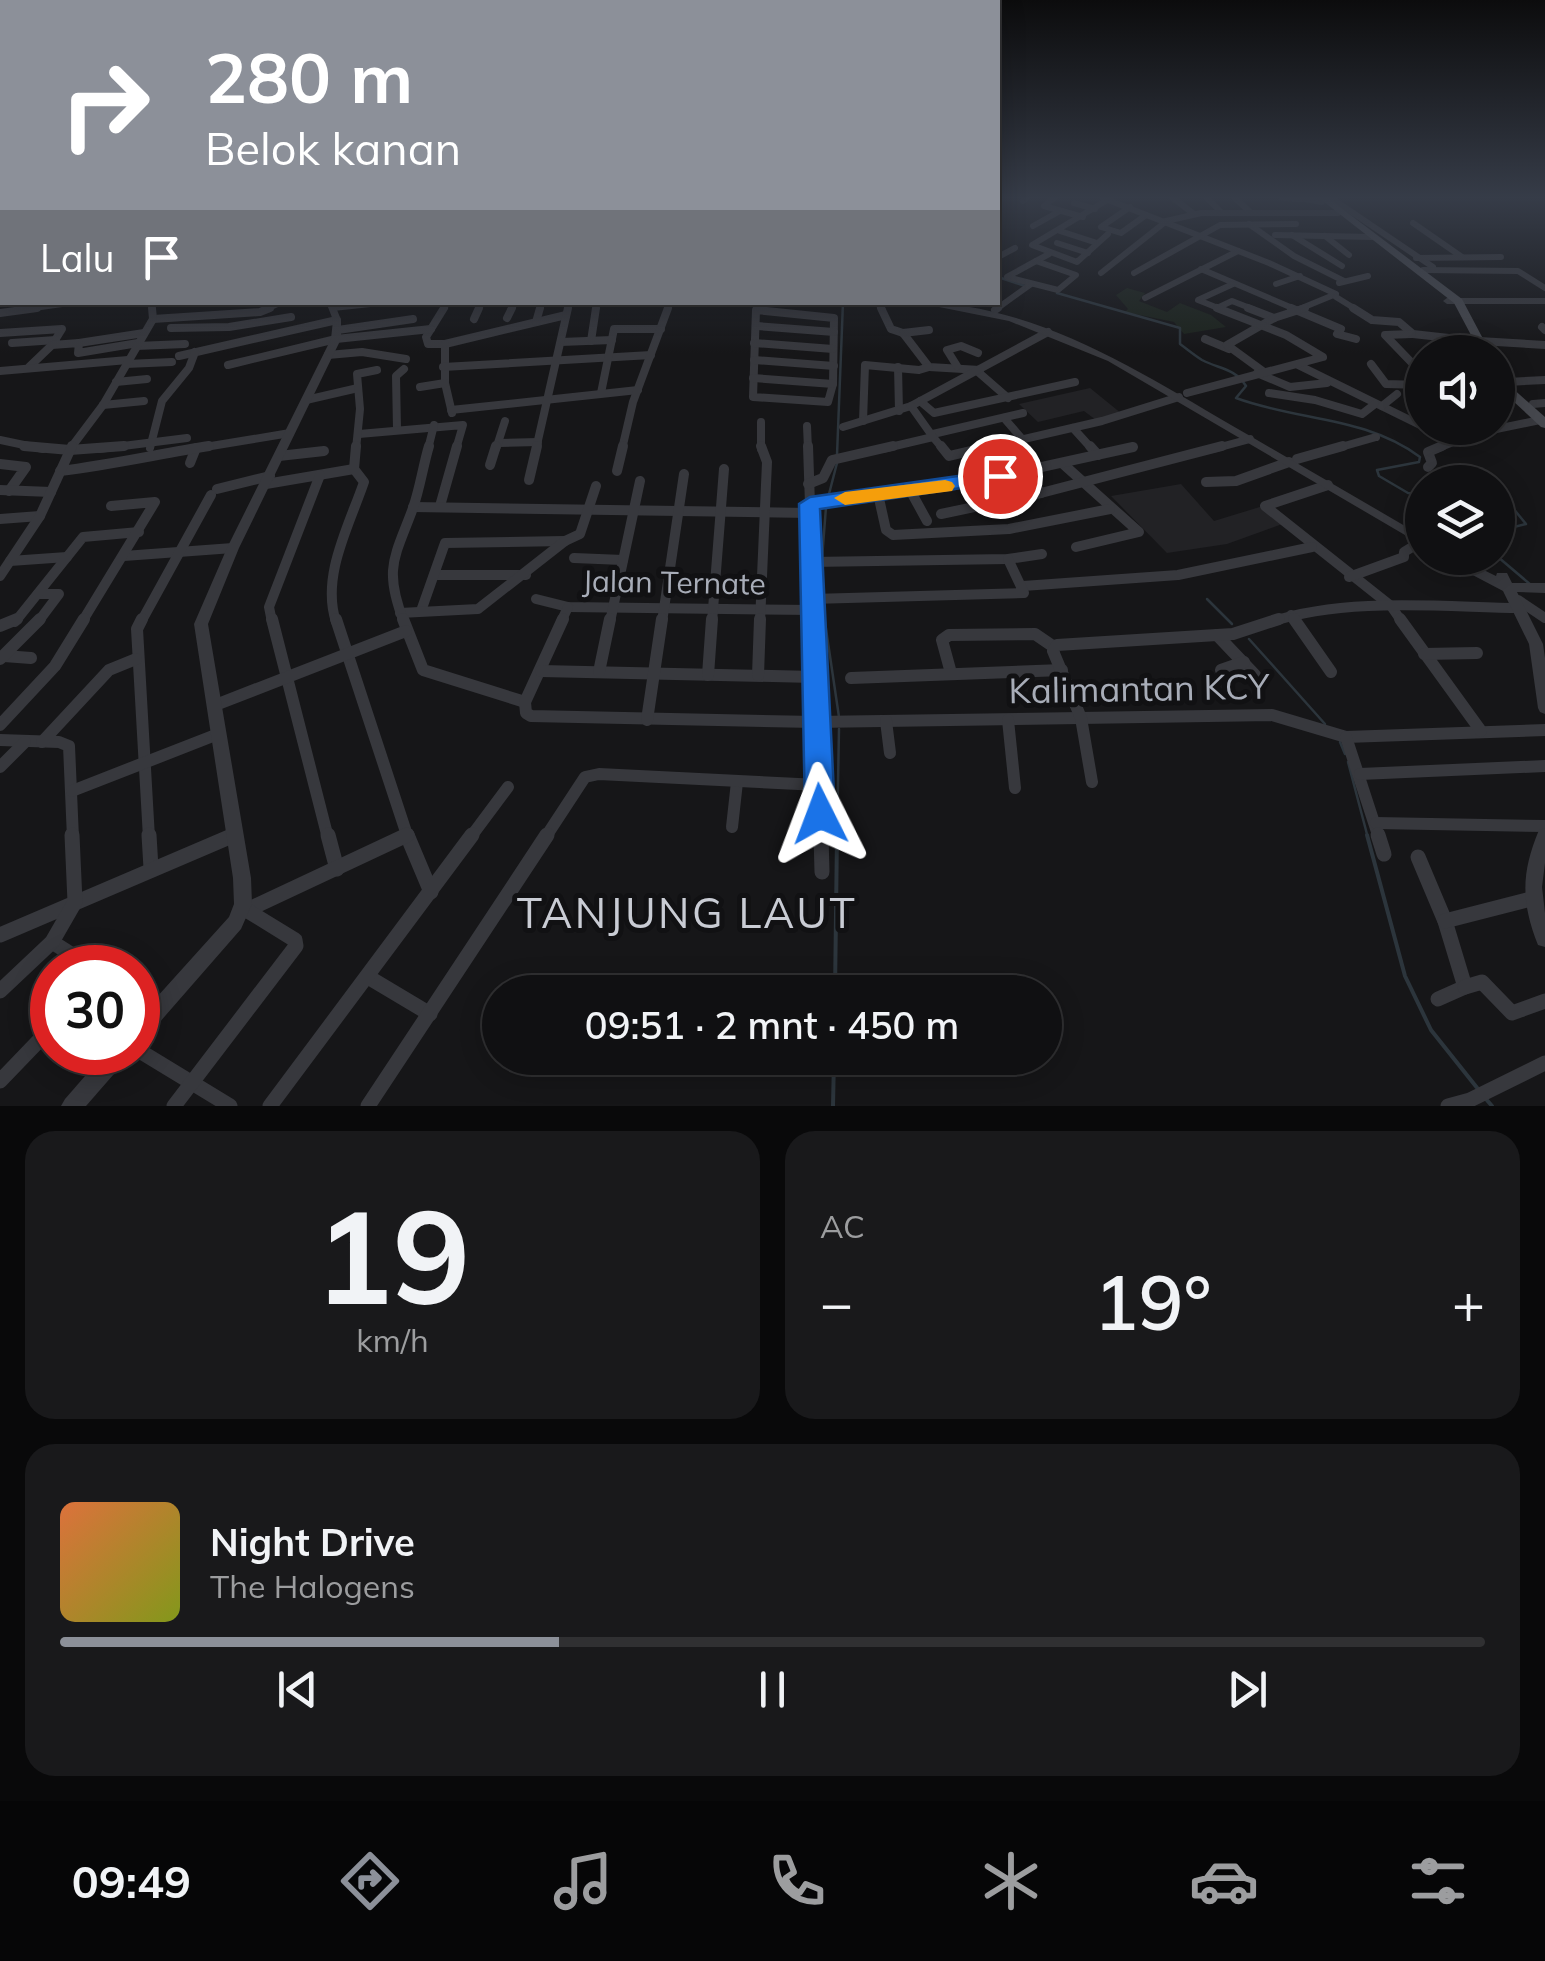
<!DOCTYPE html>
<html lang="id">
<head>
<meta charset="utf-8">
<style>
	:root { --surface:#101012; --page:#19191b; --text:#f1f3f6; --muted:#9c9d9f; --line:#303032; --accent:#8c9099 }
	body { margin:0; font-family:Mulish,sans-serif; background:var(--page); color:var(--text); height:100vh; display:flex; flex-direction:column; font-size:38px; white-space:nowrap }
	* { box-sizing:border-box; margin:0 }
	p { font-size:32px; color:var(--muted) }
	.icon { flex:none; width:55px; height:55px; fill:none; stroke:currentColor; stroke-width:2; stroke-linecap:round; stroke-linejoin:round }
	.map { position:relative; height:1106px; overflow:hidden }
	.panel { display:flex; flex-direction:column; gap:25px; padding:25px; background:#09090a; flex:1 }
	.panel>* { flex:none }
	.banner { position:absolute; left:0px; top:0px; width:1000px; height:305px; box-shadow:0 5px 25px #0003,0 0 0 2px var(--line); background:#8c9099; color:#fff; overflow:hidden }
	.buttons { position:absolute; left:1405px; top:335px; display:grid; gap:20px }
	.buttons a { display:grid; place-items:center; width:110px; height:110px; border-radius:50%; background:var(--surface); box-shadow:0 5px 25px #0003,0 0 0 2px var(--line); font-size:50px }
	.speed { position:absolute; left:30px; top:945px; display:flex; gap:20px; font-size:50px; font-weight:700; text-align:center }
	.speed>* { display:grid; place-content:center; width:130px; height:130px; border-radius:50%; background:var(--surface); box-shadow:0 5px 25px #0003,0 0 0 2px var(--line); line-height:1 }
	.speed .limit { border:15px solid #d22; background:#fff; color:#111 }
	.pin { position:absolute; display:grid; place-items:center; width:85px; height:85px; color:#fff; margin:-42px; border:5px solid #fff; border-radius:50%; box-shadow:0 2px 10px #0007 }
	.me { position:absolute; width:110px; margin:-55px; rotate:357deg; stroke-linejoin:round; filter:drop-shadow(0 0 8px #0008) }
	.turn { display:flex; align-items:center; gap:35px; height:210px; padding:0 40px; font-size:45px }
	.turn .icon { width:130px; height:130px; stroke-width:2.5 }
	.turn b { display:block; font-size:70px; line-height:85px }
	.then { display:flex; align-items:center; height:95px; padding:0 40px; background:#0003; gap:20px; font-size:38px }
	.big { font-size:75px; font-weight:600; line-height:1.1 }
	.panel .card { flex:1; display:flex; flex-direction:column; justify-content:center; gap:15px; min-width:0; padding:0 35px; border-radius:30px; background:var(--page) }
	.panel .dial { align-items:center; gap:0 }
	.dial b { font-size:130px; line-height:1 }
	.song { display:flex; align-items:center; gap:30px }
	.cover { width:120px; height:120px; border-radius:15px; background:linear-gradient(135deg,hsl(20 70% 55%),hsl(70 70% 35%)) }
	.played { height:10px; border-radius:5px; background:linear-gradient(90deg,var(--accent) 35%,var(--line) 35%) }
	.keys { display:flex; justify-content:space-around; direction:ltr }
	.heat { display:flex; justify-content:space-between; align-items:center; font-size:55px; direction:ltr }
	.panel .tiles { flex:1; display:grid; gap:25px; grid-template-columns:1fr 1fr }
	.card:last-child { grid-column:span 2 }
	.trip { position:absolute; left:482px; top:975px; width:580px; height:100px; border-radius:50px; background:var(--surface); box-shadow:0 5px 25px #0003,0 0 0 2px var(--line); font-weight:600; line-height:100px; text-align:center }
	.tabs { display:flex; height:160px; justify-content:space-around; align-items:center; background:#060607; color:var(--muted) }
	.tabs .icon { width:70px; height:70px }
	.tabs .current { color:var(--accent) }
	.tabs b { font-size:45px; color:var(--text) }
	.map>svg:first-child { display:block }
</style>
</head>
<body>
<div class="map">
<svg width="1545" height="1106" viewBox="0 0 1545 1106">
	<rect width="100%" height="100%" fill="#161618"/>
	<g fill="#222225">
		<polygon points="1090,388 1122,414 1096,420 1084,411 1038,422 1019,404"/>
		<polygon points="1181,484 1214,521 1263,506 1285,523 1227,544 1167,553 1111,496"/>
	</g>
	<polygon fill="#1c231d" points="1127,288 1145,293 1139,301 1167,312 1180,303 1211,315 1226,327 1184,334 1174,322 1125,312 1128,309 1116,295"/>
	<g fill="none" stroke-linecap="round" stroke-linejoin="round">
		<g stroke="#2c353c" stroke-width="2.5">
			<polyline points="998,277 1025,286"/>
			<path d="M1057,293L1180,328V344C1187,349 1194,355 1202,360C1219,369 1235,368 1246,386L1236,398C1298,421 1365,416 1420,457L1419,462L1377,470L1379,476L1408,493L1422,495"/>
			<polyline points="837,455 843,302"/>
			<polyline points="1498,490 1526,524 1498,531"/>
			<polyline points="829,494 837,463"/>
			<polyline points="1498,557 1531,585"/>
			<polyline points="822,559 826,507"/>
			<polyline points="822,567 822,594"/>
			<polyline points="1207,599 1232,624"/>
			<polyline points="822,602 839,717"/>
			<polyline points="1249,639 1325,724"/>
			<polyline points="1340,742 1345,754"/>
			<polyline points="1348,762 1368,838"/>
			<polyline points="837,838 839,729"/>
		</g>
		<g stroke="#2c353c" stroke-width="4">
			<polyline points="1367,835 1405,976 1431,1030 1478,1089"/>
			<polyline points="835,992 837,835"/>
			<polyline points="1486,1099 1492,1106"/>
			<polyline points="833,1106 834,1058"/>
		</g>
		<g stroke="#37383d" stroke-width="6">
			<polyline points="1054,198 1044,206 1083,217"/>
			<polyline points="1103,198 1269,263 1336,294 1297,310"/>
			<polyline points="1173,198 1194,214"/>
			<polyline points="1207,198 1222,213"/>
			<polyline points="1235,198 1250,212"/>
			<polyline points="1282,198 1301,199"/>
			<polyline points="1300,198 1322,202"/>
			<polyline points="1331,198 1433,267"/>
			<polyline points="1023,201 1026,198"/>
			<polyline points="1074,203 1095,209"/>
			<polyline points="1130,207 1101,227 1121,233 1146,215"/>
			<polyline points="1162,222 1201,213 1338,213"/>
			<polyline points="1413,223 1462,257"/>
			<polyline points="1249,224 1294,256 1344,281"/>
			<polyline points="1033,226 1060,211"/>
			<polyline points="1060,231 1097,243"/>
			<polyline points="1108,234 1077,262 1032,245 1109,199"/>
			<polyline points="1275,235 1372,237"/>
			<polyline points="1292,235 1342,266"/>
			<polyline points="1325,236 1349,255"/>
			<polyline points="1057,243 1088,253"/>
			<polyline points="998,257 1015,248"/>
			<polyline points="1416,258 1501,257"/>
			<polygon points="1036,261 1076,275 1058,290 1007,277"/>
			<polyline points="1036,261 1049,254"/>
			<polyline points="1201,269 1297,310"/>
			<polyline points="1423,270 1518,271 1545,288"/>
			<polyline points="1101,273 1164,223"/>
			<polyline points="1134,273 1220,225 1296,224"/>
			<polyline points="1339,283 1368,276"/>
			<polyline points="1276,284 1300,276"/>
			<polyline points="1336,297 1357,310"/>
			<polyline points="1145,298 1238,251"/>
			<polyline points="152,302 152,310"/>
			<polyline points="879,302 883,310"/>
			<polyline points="333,308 389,302"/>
			<polyline points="1217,308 1232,301 1255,310"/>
			<polyline points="20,310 76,302"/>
			<polyline points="264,310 282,302"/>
			<polyline points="443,310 448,302"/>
			<polyline points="478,310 481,302"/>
			<polyline points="510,310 514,302"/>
			<polyline points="540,310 542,302"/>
			<polyline points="567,310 569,302"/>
			<polyline points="596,310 597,302"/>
			<polyline points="667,310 670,302"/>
			<polyline points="756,310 759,302"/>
			<polyline points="995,310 1031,284"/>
			<polyline points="1223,310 1198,300 1233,284"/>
		</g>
		<g stroke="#37383d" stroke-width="8">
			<polyline points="444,308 426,337 428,344 445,344 566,315"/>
			<polyline points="881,308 891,329 903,333 929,367 980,370"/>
			<polyline points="1248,308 1274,318"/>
			<polyline points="1291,308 1341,329 1337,334 1356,339"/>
			<polyline points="1353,308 1372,320 1399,322 1413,334 1467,340"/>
			<polygon points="756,310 834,318 833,384 828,402 753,397"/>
			<polyline points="995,310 998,308"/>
			<polyline points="0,313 37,308"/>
			<polyline points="507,318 512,308"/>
			<polyline points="153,319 260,312 270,308"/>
			<polyline points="474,319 479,308"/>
			<polyline points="536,322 540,308"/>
			<polyline points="757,326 834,332"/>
			<polyline points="1542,327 1545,330"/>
			<polyline points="171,328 229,327 291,317"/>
			<polyline points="338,330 413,319"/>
			<polyline points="0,333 62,329 52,345"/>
			<polyline points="903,333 929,330"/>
			<polyline points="1412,334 1385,335 1412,363"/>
			<polyline points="1205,339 1229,349"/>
			<polyline points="591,341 596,308"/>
			<polyline points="1479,341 1545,345"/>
			<polyline points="561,342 612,340"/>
			<polyline points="12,343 56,340"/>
			<polyline points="79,343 144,333"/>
			<polyline points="754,343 833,349"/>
			<polyline points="445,344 445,383 452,413"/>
			<polyline points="136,346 185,344"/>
			<polyline points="328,355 362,352 406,359"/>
			<polyline points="179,356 337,320"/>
			<polyline points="754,360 834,366"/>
			<polyline points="126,364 172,362"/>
			<polyline points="1371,364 1386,384 1422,385"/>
			<polyline points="228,365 336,339 431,329"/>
			<polyline points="1298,365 1422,426"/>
			<polyline points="957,366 947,350 961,346 978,353"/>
			<polyline points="29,367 52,345 79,343 78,353 138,343"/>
			<polyline points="443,367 651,355"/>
			<polyline points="898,367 899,411"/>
			<polyline points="0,371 128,360"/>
			<polyline points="977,371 1008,398"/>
			<polyline points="1264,372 1227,345 1274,318 1305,308"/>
			<polyline points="1257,373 1290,387 1327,383"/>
			<polyline points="753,378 833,384"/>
			<polyline points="116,382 147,379"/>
			<polyline points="1507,382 1545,380"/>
			<polyline points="420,387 445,383"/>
			<polyline points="601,393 614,329 661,329"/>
			<polyline points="1187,393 1323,357 1286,335 1217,308"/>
			<polyline points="1269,393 1315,400 1362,414 1375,404"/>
			<polyline points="306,400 358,388"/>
			<polyline points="920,401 934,413 1075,382"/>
			<polyline points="1533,404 1545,403"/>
			<polyline points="103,405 144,401"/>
			<polyline points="1382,406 1397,394"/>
			<polyline points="451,410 638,390"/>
			<polyline points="1004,418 1023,440"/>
			<polyline points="863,421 865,365 919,370 929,367"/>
			<polyline points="761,422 761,449"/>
			<polyline points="807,426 808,449"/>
			<polyline points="843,427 911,406 1048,332"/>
			<polyline points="1073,428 1092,449"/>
			<polyline points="1426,428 1453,440"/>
			<polyline points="397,429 396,376 404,369"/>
			<polyline points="359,434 463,425 456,449"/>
			<polyline points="933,434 1023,413"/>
			<polyline points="933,437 943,449"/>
			<polyline points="0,440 43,449"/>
			<polyline points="499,443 538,442"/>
			<polyline points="150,448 162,401 189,368 195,352"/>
			<polyline points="70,449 103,405 153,319 152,308"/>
			<polyline points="99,449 187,438"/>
			<polyline points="193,449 290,433"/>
			<polyline points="356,449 360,409 357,374 377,370"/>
			<polyline points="428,449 434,425"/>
			<polyline points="496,449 505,421"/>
			<polyline points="536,449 568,308"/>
			<polyline points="622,449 633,402 668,308"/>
			<polyline points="882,449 933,437 911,406"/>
			<polyline points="981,449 1102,421 1179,397"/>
			<polyline points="1126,449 1133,447"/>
			<polyline points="1213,449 1250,439"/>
			<polyline points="1334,449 1376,437"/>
			<polyline points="1436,449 1472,434 1540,420"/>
		</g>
		<g stroke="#37383d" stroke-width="10">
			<polyline points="24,446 70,450 124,446"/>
			<polyline points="808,446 814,622"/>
			<polyline points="941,446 949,456 992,446"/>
			<polyline points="1090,446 1098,455"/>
			<polyline points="279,456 324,451"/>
			<polyline points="1297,459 1343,446"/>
			<polyline points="190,463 196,448"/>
			<polyline points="1062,463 1139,532 1076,547"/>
			<polyline points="0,464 26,467 9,491"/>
			<polyline points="490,465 496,446"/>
			<polyline points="1428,467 1432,463 1428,452 1442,446"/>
			<path d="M60,471C110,465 159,454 209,446"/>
			<polyline points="617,471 623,446"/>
			<polyline points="529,480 537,446"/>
			<polyline points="1206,482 1236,481 1289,462"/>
			<polyline points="266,484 354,469"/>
			<polyline points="808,484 823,478 832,460 893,446"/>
			<polyline points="1328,485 1265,506 1391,606 1402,622"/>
			<polyline points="217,489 270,476"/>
			<polyline points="0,490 51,492"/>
			<polyline points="910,490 927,521"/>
			<polyline points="1041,493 1222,446"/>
			<polyline points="878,494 886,530 893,535 1009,529 1110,509"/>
			<polyline points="809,503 964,484 1133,447"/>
			<polyline points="440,506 457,446"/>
			<polyline points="1498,506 1504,504"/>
			<polyline points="413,507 810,513"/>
			<polyline points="941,514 1041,493 1024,471"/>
			<polyline points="0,519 40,516"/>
			<polyline points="124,556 233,548"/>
			<polyline points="574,558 623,560"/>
			<polyline points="10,561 67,557"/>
			<polyline points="811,562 1008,559 1042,554"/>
			<polyline points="435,575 526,575"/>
			<polyline points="0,576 40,516 72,446"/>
			<polyline points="1349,577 1404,557 1404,552 1422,541"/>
			<polyline points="1023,586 1178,575 1312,547"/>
			<polyline points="38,594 59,594 38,622"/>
			<polyline points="536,599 568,607 813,610"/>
			<polyline points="812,599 1024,593 1008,559"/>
			<polyline points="1518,600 1545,618"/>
			<polyline points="421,611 445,543 565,541"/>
			<polyline points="400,613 478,609 565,541 580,534 596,486"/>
			<polyline points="1291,615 1296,622"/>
			<polyline points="15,622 83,537 139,532"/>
			<polyline points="82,622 155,502 111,506"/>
			<polyline points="141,622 211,495"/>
			<polyline points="272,622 269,607 320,475"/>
			<path d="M336,622C321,576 349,526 364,482L354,469L356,446"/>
			<path d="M404,622C383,568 395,557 413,508C420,488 423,466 429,446"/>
			<polyline points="561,622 568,607"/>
			<polyline points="610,622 640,481"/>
			<polyline points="662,622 684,474"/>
			<polyline points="712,622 724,469"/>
			<polyline points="760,622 767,462 761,446"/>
			<path d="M1271,622C1345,597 1441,607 1519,608"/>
		</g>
		<g stroke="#37383d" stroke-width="12">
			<polyline points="142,619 137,629 149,838"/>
			<polyline points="272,619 328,838"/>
			<polyline points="336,619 408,838"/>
			<polyline points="403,619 423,670 525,702"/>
			<polyline points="563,619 525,702 526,713 531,716 815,722 1272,715 1346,737 1545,730"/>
			<polyline points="813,619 821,838"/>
			<polyline points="1294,619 1331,672"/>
			<polyline points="1400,619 1481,731"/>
			<polyline points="0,626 17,619"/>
			<polyline points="1217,635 1255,675"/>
			<polyline points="1424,654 1477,653"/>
			<polyline points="4,656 31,658"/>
			<polyline points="0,659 40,619"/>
			<polyline points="1221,670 1244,662"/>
			<polyline points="541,671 814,677"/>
			<polyline points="599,672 610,619"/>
			<polyline points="951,673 942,640 949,635 1035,634 1054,647"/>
			<polyline points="708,675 712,619"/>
			<polyline points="758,675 760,619"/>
			<polyline points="851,678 1062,670"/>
			<polyline points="213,706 406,631"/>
			<polyline points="647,720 662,619"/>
			<polyline points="1008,720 1015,788"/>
			<polyline points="886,721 890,753"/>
			<polyline points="0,725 55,666 84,619"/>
			<polyline points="1346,737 1379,838"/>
			<polyline points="0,740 59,742 69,746 73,838"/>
			<polyline points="42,742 109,670 136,659"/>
			<polyline points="0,767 25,742"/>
			<polyline points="1360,774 1545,766"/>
			<polyline points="1092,782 1081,718 1053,651 1057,645 1233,634 1279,619"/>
			<polyline points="72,791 218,734"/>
			<polyline points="1376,823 1545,826"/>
			<polyline points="732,827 737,782"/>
			<polyline points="228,838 234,835"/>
			<polyline points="402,838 407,835"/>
			<polyline points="470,838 508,787"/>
			<polyline points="545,838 585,777 599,774 819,785"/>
		</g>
		<g stroke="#37383d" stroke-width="15">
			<polyline points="149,835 151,868"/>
			<polyline points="328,835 337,869"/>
			<polyline points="407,835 431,892"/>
			<polyline points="821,835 822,872"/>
			<polyline points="1378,835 1384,854"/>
			<polyline points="1418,857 1445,921 1465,987 1438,999"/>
			<polyline points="245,911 407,835"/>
			<polyline points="1445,921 1531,899"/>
			<polyline points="0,935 234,835"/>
			<polyline points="52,942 93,968"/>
			<polyline points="368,977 430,1014"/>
			<polyline points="1465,987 1482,982 1512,1013 1545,1001"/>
			<polyline points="0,991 52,942 75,902 72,835"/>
			<polyline points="138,994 160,1007"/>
			<polyline points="138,1050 230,1106"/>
			<polyline points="0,1081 52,1027"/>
			<polyline points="174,1106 296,946 295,940 248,911"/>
			<polyline points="270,1106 472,835"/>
			<polyline points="368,1106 547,835"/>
			<polyline points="1448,1106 1470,1100 1545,1063"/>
		</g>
		<g fill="#37383d" fill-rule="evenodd">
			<polygon points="0,294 2,294 2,299 0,300"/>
			<polygon points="1545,298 1545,304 1447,304 1443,301 1447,298"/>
			<polygon points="326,302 334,302 341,320 341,339 239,548 208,624 251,878 252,904 241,929 145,1039 138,1042 138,1018 229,917 234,904 233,878 194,624 227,548 331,339 333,320"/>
			<path d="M914,302C1030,302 1134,368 1231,425C1295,462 1359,499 1422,536V545L1108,361L1009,321Z"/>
			<polygon points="1444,558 1459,558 1496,576 1497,573 1507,573 1512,583 1545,583 1545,593 1517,592 1543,644 1545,658 1545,714 1540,712 1538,708 1529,644 1503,591 1446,561"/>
			<path d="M1545,828V863L1542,887L1545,913V947L1538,945C1521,902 1521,873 1539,830Z"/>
			<polygon points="106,1052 130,1052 127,1059 86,1106 61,1106 65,1099"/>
		</g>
		<g fill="#45474d" fill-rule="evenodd">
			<polygon points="1319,198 1328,198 1462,299 1490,352 1480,352 1454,303"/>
			<polygon points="1498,377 1502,379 1545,417 1545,428 1541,427 1498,387"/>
		</g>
	</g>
	<linearGradient id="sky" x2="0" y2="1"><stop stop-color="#0c0c0d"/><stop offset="0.56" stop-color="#363c48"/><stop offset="1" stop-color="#363c48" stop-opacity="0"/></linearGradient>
	<rect width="1545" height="353" fill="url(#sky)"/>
	<polygon fill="#1a73e8" stroke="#114b97" stroke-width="2.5" points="1000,470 1008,472 1011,476 1008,481 820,509 835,814 831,824 820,828 809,824 805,814 799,504 810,497"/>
	<polygon fill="#f59e0b" points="945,480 952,482 955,486 952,491 845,505 834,498 845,492"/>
	<g text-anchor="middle" stroke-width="10" stroke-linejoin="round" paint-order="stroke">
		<g font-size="30" fill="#a8adb8" stroke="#111113">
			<text transform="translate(674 583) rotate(1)" y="10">Jalan Ternate</text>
		</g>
		<g font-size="35" fill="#a8adb8" stroke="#111113">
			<text transform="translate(1139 689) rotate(-1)" y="12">Kalimantan KCY</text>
		</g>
		<g font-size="42" letter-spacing="2.5" fill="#c9ccd4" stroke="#111113">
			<text x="687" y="928">TANJUNG LAUT</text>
		</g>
	</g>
</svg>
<div class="buttons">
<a><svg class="icon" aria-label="sound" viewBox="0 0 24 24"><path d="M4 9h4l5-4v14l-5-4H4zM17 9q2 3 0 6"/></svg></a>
<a><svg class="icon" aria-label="layers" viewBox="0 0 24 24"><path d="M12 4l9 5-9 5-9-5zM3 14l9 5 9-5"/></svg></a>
</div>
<div class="speed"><div class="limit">30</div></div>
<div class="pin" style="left:1000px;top:476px;background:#d93025"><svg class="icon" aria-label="arrive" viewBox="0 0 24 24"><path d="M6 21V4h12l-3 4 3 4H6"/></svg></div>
<svg class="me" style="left:820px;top:814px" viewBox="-20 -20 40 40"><path d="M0-17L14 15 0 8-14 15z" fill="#1a73e8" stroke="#fff" stroke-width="4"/></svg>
<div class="trip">09:51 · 2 mnt · 450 m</div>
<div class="banner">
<div class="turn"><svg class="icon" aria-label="right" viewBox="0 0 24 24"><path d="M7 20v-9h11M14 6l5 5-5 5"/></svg><div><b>280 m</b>Belok kanan</div></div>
<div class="then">Lalu<svg class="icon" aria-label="arrive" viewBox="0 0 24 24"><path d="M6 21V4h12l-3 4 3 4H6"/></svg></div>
</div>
</div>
<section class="panel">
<div class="tiles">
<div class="card dial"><b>19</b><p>km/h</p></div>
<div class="card"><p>AC</p>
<div class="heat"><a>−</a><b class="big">19°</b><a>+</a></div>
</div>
<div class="card">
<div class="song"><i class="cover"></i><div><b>Night Drive</b><p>The Halogens</p></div></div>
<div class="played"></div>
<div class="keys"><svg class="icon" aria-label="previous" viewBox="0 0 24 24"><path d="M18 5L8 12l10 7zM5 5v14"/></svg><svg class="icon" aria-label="pause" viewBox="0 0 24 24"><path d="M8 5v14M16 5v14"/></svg><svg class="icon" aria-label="next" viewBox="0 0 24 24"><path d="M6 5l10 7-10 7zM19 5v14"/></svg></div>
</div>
</div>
</section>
<nav class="tabs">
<b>09:49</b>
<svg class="icon current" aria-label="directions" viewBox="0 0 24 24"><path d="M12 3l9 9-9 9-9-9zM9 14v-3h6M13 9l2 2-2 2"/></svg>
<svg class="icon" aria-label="music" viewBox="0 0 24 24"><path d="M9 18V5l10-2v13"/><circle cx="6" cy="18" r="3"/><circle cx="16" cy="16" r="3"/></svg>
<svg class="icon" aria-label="phone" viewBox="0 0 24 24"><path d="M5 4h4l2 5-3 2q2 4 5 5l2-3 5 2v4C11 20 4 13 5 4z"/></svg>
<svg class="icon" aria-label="climate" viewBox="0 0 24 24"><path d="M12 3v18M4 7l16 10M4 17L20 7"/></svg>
<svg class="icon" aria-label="car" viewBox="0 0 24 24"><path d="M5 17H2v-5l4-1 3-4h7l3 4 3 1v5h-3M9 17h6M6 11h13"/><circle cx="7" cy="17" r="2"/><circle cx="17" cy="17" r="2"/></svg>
<svg class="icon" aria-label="filters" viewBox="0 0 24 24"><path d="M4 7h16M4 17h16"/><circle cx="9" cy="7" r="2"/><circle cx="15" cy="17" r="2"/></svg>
</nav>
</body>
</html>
